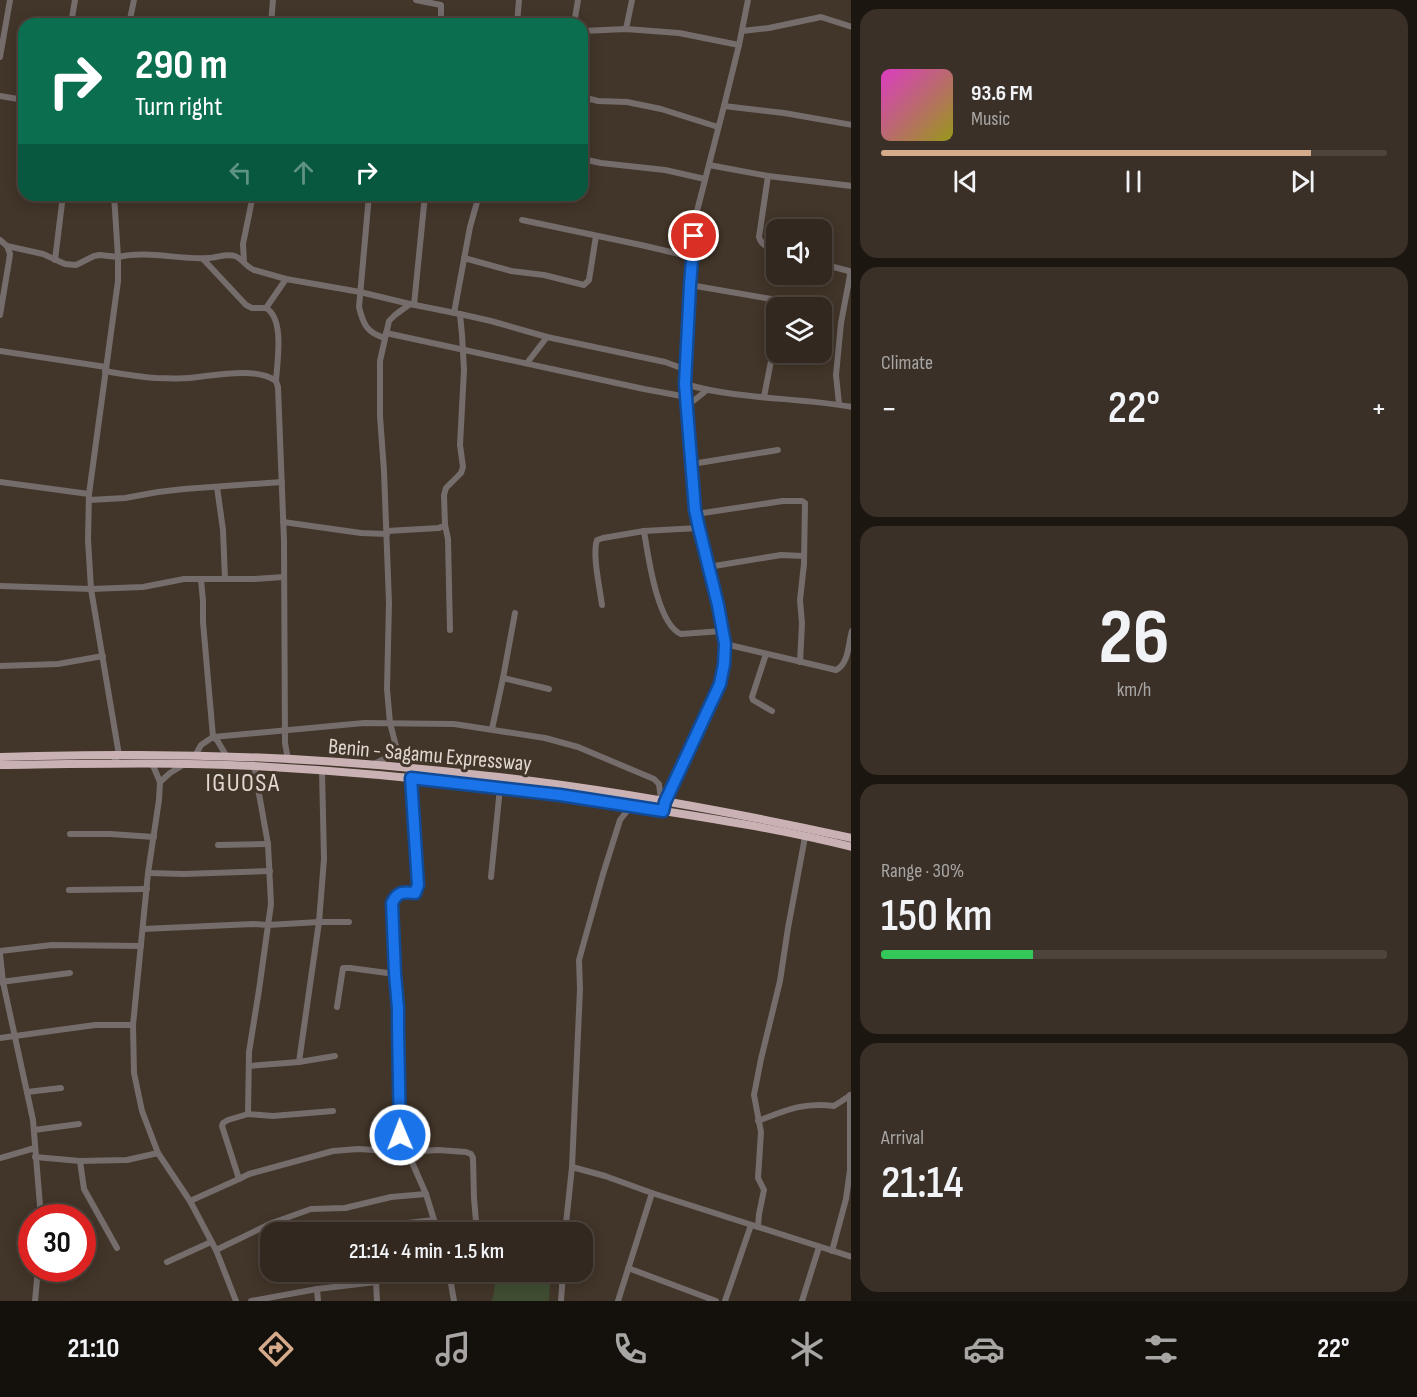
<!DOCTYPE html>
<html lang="en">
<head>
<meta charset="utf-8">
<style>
	:root { --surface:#32281f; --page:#3a3028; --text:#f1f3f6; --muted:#a8a6a4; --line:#4d443d; --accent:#d6ab8b }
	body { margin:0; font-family:"Sofia Sans Condensed",sans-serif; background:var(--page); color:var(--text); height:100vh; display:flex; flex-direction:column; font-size:22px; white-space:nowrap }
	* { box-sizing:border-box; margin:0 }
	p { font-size:20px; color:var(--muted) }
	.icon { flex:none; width:33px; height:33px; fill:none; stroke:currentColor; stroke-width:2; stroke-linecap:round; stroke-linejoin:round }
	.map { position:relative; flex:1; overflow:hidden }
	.sheet { display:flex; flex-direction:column; gap:9px; padding:9px; background:#1c1611; width:566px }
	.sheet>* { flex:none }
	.banner { position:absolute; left:18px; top:18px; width:570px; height:183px; border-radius:18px; box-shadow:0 3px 15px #0003,0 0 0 2px var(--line); background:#0b6e4f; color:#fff; overflow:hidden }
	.tools { position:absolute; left:766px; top:219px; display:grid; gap:12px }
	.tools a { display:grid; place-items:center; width:66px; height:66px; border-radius:12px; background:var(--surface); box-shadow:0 3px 15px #0003,0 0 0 2px var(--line); font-size:30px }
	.speed { position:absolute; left:18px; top:1204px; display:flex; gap:12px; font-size:30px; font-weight:700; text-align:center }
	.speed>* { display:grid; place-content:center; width:78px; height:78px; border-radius:50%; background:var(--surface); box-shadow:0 3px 15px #0003,0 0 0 2px var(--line); line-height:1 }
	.speed .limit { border:9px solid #d22; background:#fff; color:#111 }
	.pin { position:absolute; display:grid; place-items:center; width:51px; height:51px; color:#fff; margin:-26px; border:3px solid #fff; border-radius:50%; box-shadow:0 2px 6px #0007 }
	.me { position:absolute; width:66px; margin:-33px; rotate:359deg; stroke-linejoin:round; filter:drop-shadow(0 0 4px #0008) }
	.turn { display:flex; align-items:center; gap:21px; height:126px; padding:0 18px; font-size:27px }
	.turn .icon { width:78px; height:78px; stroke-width:2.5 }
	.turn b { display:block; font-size:42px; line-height:51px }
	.lanes { display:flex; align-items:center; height:57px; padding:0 18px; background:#0003; justify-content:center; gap:30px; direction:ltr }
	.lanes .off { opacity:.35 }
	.big { font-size:45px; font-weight:600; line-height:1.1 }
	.sheet .tile { flex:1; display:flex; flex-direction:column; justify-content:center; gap:9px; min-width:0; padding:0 21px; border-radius:18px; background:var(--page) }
	.sheet .dial { align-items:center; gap:0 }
	.dial b { font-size:78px; line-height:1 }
	.song { display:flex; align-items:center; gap:18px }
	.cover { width:72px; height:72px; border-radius:9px; background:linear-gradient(135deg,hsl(310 70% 55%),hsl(60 70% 35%)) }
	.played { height:6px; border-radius:3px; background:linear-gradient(90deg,var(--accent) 85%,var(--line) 85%) }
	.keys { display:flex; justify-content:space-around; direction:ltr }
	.heat { display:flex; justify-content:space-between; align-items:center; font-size:33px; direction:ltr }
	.charge { height:9px; border-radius:4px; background:linear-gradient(90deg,#34c759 30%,var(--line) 0) }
	.trip { position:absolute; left:260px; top:1222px; width:333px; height:60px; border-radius:18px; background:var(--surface); box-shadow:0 3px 15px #0003,0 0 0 2px var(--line); font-weight:600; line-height:60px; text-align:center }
	.tab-bar { display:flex; height:96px; justify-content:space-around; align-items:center; background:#14100c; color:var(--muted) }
	.tab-bar .icon { width:42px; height:42px }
	.tab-bar .selected { color:var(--accent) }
	.tab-bar b { font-size:27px; color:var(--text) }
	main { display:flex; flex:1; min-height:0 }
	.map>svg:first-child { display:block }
</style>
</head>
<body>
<main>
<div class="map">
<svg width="852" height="1301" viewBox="0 0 852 1301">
	<rect width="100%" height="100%" fill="#423529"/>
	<polygon fill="#404d32" points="497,1272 551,1272 549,1301 491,1301 493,1297"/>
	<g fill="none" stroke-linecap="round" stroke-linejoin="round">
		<g stroke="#756c6c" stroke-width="6">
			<polyline points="416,0 441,5 441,24"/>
			<polyline points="71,24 75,0"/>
			<polyline points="129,24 134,0"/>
			<polyline points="271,24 273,0"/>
			<polyline points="517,24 519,0"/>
			<polyline points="574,24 578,0"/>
			<polyline points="626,29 632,0"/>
			<polyline points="582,31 626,29 679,33 739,45"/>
			<polyline points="742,31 769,28 821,17 852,27"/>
			<polyline points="0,57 10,0"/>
			<polyline points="0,96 24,100"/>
			<polyline points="582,97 598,101 627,102 661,109 718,127"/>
			<polyline points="724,106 784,113 852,125"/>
			<polyline points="582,159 601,163 665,170 705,179"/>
			<polyline points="709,165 768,176 852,186"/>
			<path d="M768,176L759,237C761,245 769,249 777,252"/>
			<path d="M369,195L359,307C363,324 367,333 385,338"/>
			<polyline points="522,220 641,245 692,257"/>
			<polyline points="0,240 7,246 43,254 65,264 76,265 94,256 100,255 118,257 114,195"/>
			<polyline points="464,258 511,271 544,275 584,285 589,280 596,236"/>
			<path d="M203,259L246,305L252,308H266C285,319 277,362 276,381"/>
			<polyline points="55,260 62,203"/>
			<polyline points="244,262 243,244 253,195"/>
			<polyline points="822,264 849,271 850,275 841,323 836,375 839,404"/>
			<polyline points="690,285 771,299 775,302 771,361 764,397"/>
			<polyline points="414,305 425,195"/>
			<polyline points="266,308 286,279"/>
			<polyline points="454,313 470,227 479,195"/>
			<polyline points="0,315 9,261 10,254 7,246"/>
			<polyline points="386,333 644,389 687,397"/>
			<polyline points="0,351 106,367"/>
			<polyline points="527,363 547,337"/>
			<path d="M105,371C122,374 139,377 156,378C167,378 178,379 189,378C213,376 255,366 276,381L278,387L284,541L285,743L288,760"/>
			<path d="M685,384C739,400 796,397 852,407"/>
			<polyline points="687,406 707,390"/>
			<polyline points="692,464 778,450"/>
			<polyline points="0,482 89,494"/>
			<polyline points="217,487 223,530 225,579"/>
			<polyline points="89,500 125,498 158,492 184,489 282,482"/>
			<polyline points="696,514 783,501 802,501 805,503 804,564 800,600 802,623 800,662"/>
			<polyline points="283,522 361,533 387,534"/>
			<polyline points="445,525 448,539 450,630"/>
			<polyline points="387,531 439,528 445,525 444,495 446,488 461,473 463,467 460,445 464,370 462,335 460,314"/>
			<path d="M644,531C648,555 657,624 681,634L723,631"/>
			<polyline points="708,567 781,555 804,556"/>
			<polyline points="201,580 203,601 203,622 213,737 217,740 227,757"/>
			<polyline points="0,586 91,589 143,587 184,579 254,579 284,577"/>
			<path d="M602,605C600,589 592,554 597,540L603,538L644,531L698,528"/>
			<path d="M725,644L836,670C849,664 848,644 852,631"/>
			<polyline points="766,654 752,697 753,700 772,711"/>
			<polyline points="0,666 58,664 103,656"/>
			<polyline points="503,678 549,689"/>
			<polyline points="492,729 503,678 515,613"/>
			<polyline points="195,756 201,745 213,737 364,723 454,724 545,738 578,747 654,779 659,784 661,801"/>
			<polyline points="152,763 160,782 159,800 148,873 133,1025 134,1073 142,1111 158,1153 190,1201 216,1250 236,1301"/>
			<path d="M112,764L119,755L91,589L88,540L89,494L118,281V257C148,250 178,260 208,258C216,258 227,253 235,256C243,259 246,267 254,270L286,279L360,292L410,304L460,314L491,321L547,337L665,362L687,370"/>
			<polyline points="374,764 390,756 396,746"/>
			<polyline points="408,768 396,746 390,723 387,689 389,603 384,471 380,416 380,361 389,321 395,315 410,304"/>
			<polyline points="322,771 324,859 319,922 349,922"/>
			<path d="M411,778L418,885L415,893C403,892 398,891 392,903L395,974L398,1007L397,1028L400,1135L426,1194L438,1233"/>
			<polyline points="160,782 170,773 183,765"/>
			<polyline points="665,804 720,684 725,664 725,644 718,605 698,528 695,510 685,384 690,285 696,215 724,106 739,45 748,0"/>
			<polyline points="70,834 110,834 154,837"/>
			<polyline points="218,845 268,844"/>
			<polyline points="148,873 184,874 270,871"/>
			<polyline points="491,877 500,788"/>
			<polyline points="69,890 147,889"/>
			<polyline points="143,929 253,924 268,925 319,922 299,1062"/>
			<polyline points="0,951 52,945 141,946"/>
			<polyline points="0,954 3,982 33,1120 41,1218"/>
			<polyline points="1,982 70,973"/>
			<polyline points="337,1007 343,968 350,968 395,974"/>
			<polyline points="0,1038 95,1025 133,1025"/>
			<polyline points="249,1066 299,1062 335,1056"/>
			<polyline points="27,1092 61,1088"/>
			<polyline points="333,1111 273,1116 248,1114 228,1120 223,1123 222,1126 239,1179 249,1174 333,1151 358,1149 407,1152 438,1150 466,1152 471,1154 473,1158 474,1198 477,1233"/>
			<polyline points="248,1114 249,1052 259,990 271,904 268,844 254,766"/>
			<path d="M758,1121C786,1110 804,1102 834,1106L851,1095"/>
			<polyline points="34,1130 79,1124"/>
			<polyline points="35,1157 80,1161 127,1160 158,1153"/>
			<polyline points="0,1158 35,1148"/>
			<polyline points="80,1161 84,1189 117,1248"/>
			<polyline points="572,1167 605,1176 652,1193 852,1257"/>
			<polyline points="190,1201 239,1179"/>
			<polyline points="758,1227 759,1214 764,1190 758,1178 761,1132 754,1095 761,1059 780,981 788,928 805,837"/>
			<polyline points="364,1233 381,1226 434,1220"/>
			<polyline points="565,1233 572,1167 580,989 579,960 603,874 620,820 631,806"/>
			<polyline points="216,1250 272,1223 311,1209 345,1208 391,1197 426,1194"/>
			<polyline points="832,1251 846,1199 850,1170 850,1095"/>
			<polyline points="167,1262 211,1242"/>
			<polyline points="628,1268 716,1301"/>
			<polyline points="449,1272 454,1301"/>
			<polyline points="376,1282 377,1301"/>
			<polyline points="317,1289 318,1301"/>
			<polyline points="35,1301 38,1269"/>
			<polyline points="251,1301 317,1289 376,1282 418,1272"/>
			<polyline points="561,1301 563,1272"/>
			<polyline points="618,1301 652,1193"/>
			<polyline points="725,1301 751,1225"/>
			<polyline points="802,1301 819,1247"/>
		</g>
		<g stroke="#cab2b4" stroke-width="8">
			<path d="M0,757C39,756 79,755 118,755C242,754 367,762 489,776C611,789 732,812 852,838"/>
			<path d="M0,765C85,764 169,762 254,766C382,773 511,787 638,807C709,818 781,829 852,847"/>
		</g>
	</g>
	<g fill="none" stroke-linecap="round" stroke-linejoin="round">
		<g stroke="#114b97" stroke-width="15">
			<path id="route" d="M400,1135L398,1028V1008L395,974L392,903C398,891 403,892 415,893L418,885L411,778L560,795L663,811L665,802L720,684L724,664L725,644L718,605L699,528L695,510L685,384L690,285L694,236"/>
		</g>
		<use href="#route" stroke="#1a73e8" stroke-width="10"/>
	</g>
	<g text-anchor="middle" stroke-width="6" stroke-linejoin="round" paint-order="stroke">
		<g font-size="22" fill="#e0d8d0" stroke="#423529">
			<text transform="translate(430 754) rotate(5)" y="8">Benin - Sagamu Expressway</text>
		</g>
		<g font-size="26" letter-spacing="1.5" fill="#e0d8d0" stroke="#423529">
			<text x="243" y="791">IGUOSA</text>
		</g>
	</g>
</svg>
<div class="tools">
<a><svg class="icon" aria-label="sound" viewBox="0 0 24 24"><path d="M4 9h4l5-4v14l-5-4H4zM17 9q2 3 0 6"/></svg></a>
<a><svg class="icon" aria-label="layers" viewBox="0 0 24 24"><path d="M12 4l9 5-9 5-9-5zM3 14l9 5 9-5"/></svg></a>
</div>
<div class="speed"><div class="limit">30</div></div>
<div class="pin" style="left:694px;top:236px;background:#d93025"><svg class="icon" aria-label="arrive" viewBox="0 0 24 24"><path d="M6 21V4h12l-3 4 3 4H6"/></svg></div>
<svg class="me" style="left:400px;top:1135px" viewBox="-20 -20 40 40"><circle r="17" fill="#1a73e8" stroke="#fff" stroke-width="3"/><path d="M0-11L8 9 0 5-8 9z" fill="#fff"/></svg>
<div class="trip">21:14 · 4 min · 1.5 km</div>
<div class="banner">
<div class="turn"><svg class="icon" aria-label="right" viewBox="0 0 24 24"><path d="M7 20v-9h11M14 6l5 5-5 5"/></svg><div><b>290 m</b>Turn right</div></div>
<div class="lanes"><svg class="icon off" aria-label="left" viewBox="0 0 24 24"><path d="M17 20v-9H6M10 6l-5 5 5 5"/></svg><svg class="icon off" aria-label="ahead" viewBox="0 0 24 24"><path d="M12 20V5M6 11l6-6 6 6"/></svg><svg class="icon" aria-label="right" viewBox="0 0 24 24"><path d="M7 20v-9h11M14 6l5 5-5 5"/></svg></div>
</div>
</div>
<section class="sheet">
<div class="tile">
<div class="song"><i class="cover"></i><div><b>93.6 FM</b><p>Music</p></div></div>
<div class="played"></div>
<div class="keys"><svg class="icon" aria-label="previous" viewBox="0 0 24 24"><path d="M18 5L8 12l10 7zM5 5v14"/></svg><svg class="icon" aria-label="pause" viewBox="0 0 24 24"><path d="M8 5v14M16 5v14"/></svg><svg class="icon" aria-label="next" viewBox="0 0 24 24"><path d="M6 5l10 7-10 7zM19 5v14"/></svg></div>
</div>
<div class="tile"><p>Climate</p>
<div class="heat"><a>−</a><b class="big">22°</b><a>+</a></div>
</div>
<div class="tile dial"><b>26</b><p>km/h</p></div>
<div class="tile"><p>Range · 30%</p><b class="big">150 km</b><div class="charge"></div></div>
<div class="tile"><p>Arrival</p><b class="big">21:14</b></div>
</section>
</main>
<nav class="tab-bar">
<b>21:10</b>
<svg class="icon selected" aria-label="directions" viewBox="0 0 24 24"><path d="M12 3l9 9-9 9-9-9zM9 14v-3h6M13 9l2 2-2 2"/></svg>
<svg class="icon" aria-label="music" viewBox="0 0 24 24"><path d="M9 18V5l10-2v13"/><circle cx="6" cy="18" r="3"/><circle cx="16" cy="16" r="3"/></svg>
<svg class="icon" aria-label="phone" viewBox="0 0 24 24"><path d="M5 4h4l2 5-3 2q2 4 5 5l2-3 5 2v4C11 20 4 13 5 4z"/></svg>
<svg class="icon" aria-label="climate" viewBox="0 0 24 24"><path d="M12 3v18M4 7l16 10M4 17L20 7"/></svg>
<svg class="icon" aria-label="car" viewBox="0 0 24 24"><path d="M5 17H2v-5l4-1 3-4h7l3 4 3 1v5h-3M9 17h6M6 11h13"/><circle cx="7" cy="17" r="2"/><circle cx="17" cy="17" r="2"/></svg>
<svg class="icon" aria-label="filters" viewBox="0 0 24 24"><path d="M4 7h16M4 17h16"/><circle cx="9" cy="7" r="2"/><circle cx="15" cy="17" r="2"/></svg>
<b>22°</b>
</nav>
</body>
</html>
